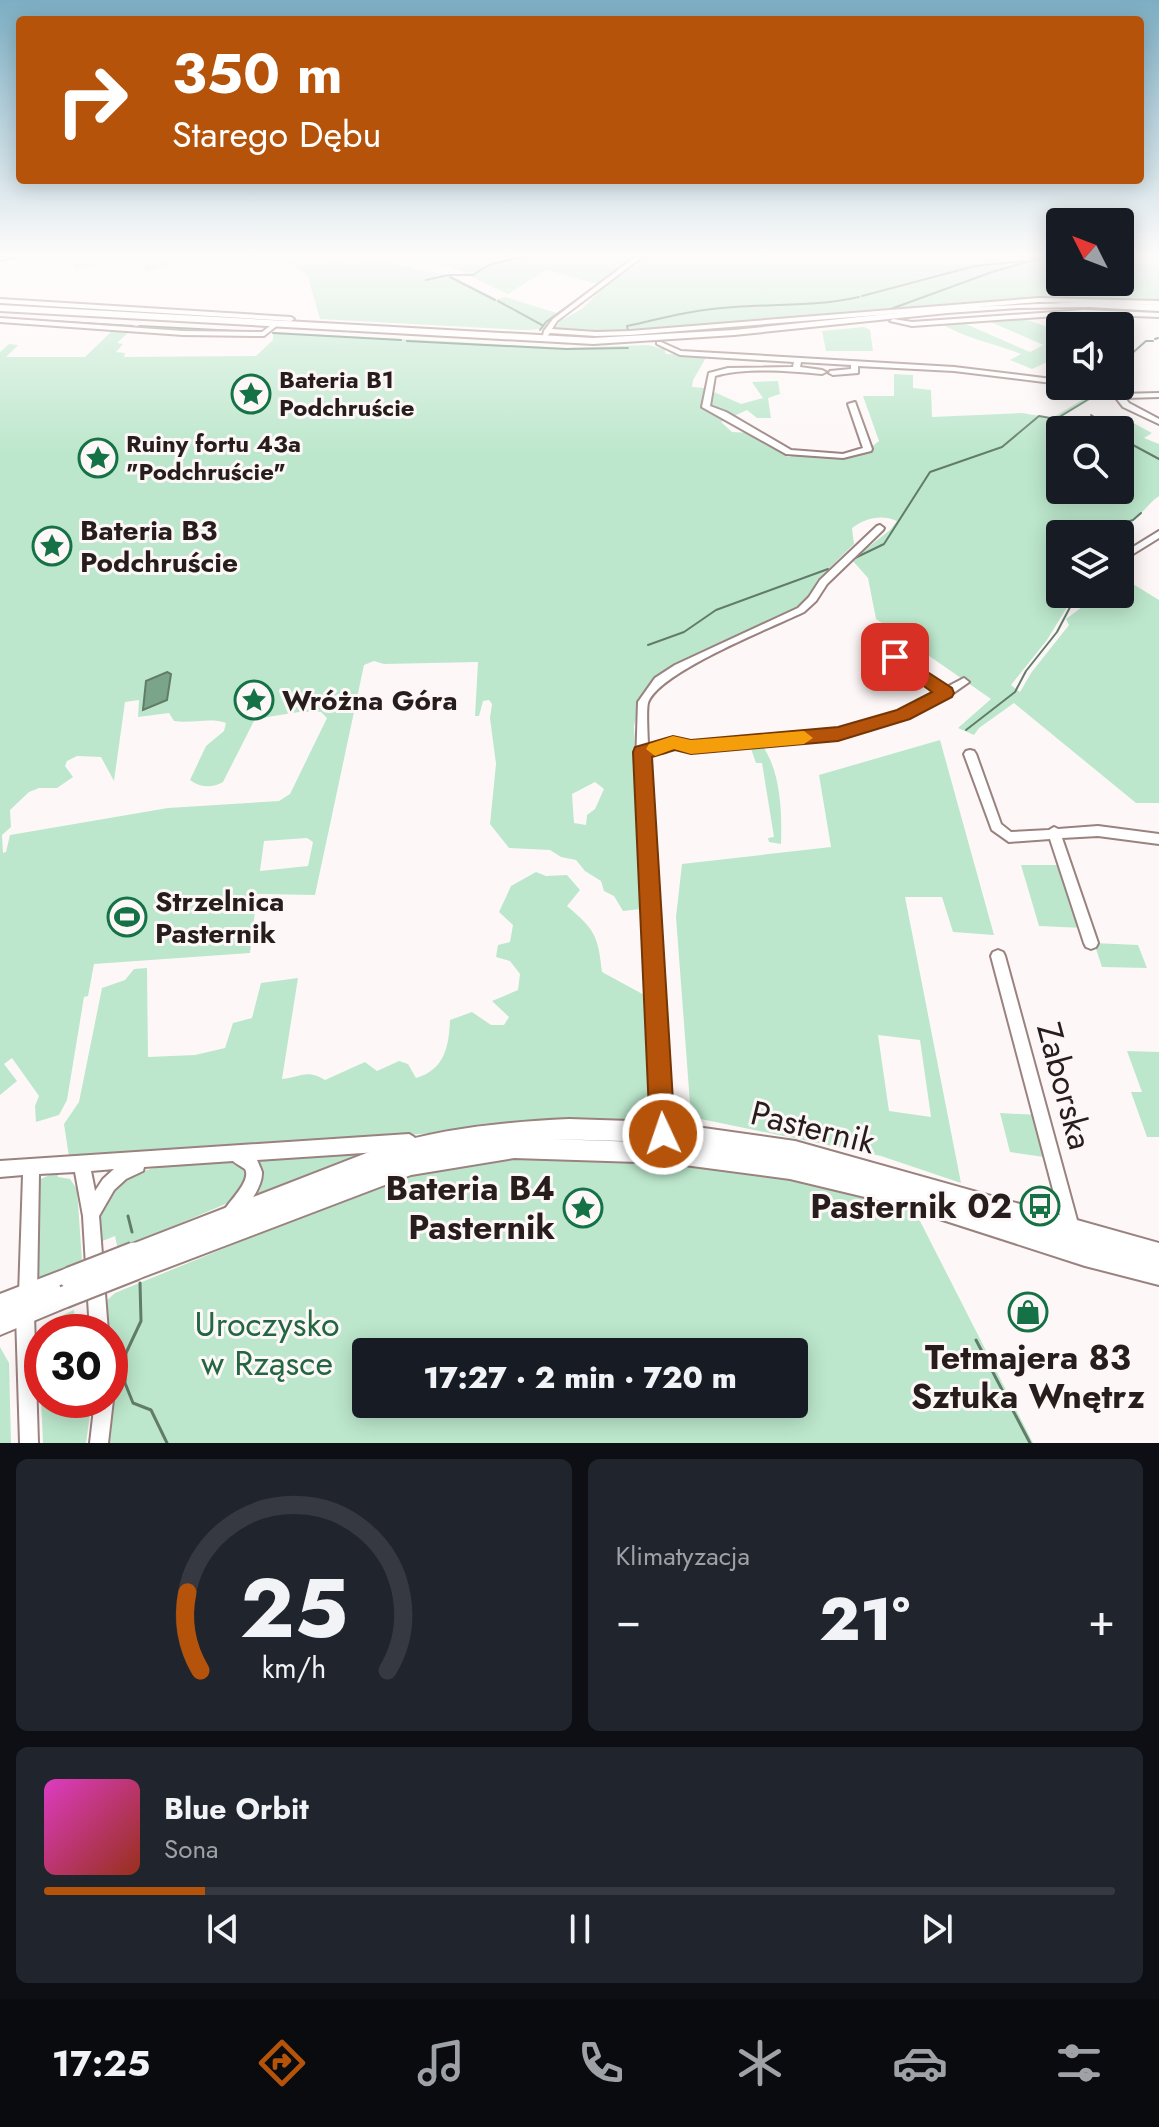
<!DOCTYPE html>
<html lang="pl">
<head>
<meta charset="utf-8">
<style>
	:root { --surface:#171b24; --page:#20242c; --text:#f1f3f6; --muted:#9ea1a6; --line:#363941; --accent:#b45309 }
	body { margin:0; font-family:Jost,sans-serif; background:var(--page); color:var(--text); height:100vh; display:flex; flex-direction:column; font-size:30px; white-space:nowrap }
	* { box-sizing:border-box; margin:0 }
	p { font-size:26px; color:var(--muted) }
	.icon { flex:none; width:44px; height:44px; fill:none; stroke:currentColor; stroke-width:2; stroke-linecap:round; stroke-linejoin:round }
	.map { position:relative; height:1443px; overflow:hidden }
	.panel { display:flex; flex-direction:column; gap:16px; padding:16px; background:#0d0f14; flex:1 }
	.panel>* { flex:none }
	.top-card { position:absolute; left:16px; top:16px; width:1128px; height:168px; border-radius:8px; box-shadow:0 4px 20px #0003; background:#b45309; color:#fff; overflow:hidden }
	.needle { width:52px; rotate:312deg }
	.controls { position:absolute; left:1046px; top:208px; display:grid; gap:16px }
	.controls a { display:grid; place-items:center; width:88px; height:88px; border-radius:8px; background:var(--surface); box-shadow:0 4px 20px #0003; font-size:40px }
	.speed { position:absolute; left:24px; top:1314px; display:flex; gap:16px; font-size:40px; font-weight:700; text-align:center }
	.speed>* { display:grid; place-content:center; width:104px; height:104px; border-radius:50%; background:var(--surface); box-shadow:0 4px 20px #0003; line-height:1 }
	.speed .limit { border:12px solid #d22; background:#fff; color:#111 }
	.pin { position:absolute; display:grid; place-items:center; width:68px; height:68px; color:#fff; margin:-34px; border-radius:16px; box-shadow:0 4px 12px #0006 }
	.me { position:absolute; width:88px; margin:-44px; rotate:357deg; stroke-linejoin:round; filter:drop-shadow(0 0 6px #0008) }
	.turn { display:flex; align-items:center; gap:28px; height:168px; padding:0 24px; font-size:36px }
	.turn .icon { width:104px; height:104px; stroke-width:2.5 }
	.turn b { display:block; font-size:56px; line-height:68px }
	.big { font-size:60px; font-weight:800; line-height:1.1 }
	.panel .widget { flex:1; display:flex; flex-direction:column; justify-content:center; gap:12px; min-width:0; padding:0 28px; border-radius:12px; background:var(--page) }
	.panel .dial { align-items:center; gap:0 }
	.dial svg { height:208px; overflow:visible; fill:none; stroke:var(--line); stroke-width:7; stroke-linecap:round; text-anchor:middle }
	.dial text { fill:var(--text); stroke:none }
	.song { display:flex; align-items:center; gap:24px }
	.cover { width:96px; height:96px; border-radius:12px; background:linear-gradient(135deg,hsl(310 70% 55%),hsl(10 70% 35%)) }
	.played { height:8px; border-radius:4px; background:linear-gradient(90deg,var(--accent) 15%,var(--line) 15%) }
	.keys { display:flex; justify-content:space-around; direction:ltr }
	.heat { display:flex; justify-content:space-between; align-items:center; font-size:44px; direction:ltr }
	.panel .tiles { flex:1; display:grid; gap:16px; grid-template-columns:1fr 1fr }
	.widget:last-child { grid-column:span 2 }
	.trip { position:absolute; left:352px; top:1338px; width:456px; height:80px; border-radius:8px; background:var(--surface); box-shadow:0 4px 20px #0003; font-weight:800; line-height:80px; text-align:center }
	.menu { display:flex; height:128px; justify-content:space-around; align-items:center; background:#090b0e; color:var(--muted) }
	.menu .icon { width:56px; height:56px }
	.menu .on { color:var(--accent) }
	.menu b { font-size:36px; color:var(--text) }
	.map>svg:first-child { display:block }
</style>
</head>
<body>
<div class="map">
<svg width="1159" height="1443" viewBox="0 0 1159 1443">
	<rect width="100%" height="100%" fill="#fdf8f7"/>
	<g fill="#bce7cc" fill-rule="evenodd">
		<polygon points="72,254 166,254 170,266 146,272 142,259 75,269"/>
		<path d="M306,254H331L336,260L344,259L339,254H384L356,258C395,257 430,280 467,273L406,254H639L598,284L546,270L508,294L470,276H451L497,299L505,297L560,314L544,329L523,330L320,319L307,274L280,259Z"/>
		<polygon points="649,254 1060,254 1060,282 1120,282 1120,254 1159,254 1159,302 1046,299 1093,303 1039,303 672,335 566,329 562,331 555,329 560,321 582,309 604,287"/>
		<path d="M1018,317L1060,331V356L1032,369L1010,360L1021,354C994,343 966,339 940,323L961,322L1030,352L1044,345L986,320Z"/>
		<polygon points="864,327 870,330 873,351 826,351 822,331"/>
		<path d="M114,329L130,331L117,343L123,344L116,352L125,353L124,357L256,356L273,340V332L565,348L648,345L664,349L666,354L707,356L693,380L692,387L705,388L741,404L763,398L752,382L778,381L780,394L768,398L771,418H757L747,410L721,422L732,432L751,433L788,457C813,451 842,463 864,452C870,450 873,445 879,441L863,396H894V374L913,375V388L931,390L932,417L1022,413L1052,418L1095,392L1100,394L1058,419L1077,425L1090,416L1108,426L1126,419L1152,433L1144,438L1159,444V496C1150,502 1144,512 1135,518C1113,532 1085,534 1060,534V594H1075L1047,640L1011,685L1020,692L1031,673L1069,625L1066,619L1090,601L1093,603L1098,594H1120V576L1159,600V803H1136L1014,703L979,728L974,735L958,728L991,699L876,619L868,578L852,560L890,530L897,521C881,514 866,518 852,528L854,544L818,579L807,600L794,610L669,668L656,679L642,696L634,726L641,909L623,911L614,896L604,891L601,881L585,871L576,860L561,857L550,850L509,848L490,824L496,764L490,718L492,704L489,700L483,701L479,716H475L478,662L384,664L374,661L364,665L315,895L257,894L250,953L94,964L88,996L84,997L67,1100L59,1115L36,1122L35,1106L39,1096L12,1058L4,1064L17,1081L0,1095V352L9,344L18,345L6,357H85ZM1060,430H1120V490H1060ZM139,700L138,717L169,713L174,721C191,724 210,717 226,723L224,731L206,746L190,780C200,788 213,788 223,782L255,719L299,712H321L327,718L290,794L279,801L168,808L10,835L6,852L3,853L2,835L11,827L10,810L29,792L39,788H57L73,777L65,766L67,761L77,756L101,757L114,781L125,702ZM595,782L604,789L595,809L587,815L586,825L574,823L572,794ZM307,838L313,842L308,866L260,871L264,841Z"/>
		<path d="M940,740L994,935L953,932L942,897H905L961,1183L881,1156L691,1117L676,917L682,864L831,847L819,775ZM878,1035L920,1040L931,1117L889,1111Z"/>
		<path d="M762,745C781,772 782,812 781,844L769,842L768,838L774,837L762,763H756L750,746Z"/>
		<polygon points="1021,865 1062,865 1084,928 1039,926"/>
		<path d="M536,872L546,876L567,875L580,890L567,906C595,930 598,935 602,972L648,997L654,1115L651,1121L521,1122L421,1134L69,1157L64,1124L79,1102L102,988L125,980L134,969L147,968L148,1057L195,1055L225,1048L233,1023L252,1018L261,983L298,978L282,1079C301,1077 307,1069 325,1080L365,1062L377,1071L399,1061L408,1064L416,1078C445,1070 449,1045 450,1020L472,1012L491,1025H504L509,1017L492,1001L518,990L520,974L510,961L496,957L498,945L510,942L513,925L499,912L511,886Z"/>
		<polygon points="1094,943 1138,945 1147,968 1102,967"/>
		<polygon points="1127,1051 1159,1052 1159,1137 1147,1137 1131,1092 1142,1092"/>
		<polygon points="1000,1113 1039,1115 1051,1158 1010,1152"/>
		<polygon points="379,1150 252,1199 256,1159"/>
		<path d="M557,1156L663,1161L837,1185L905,1207L920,1221L1033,1443H107C115,1406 110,1369 110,1332H107L104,1303L115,1293L379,1185L428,1169L489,1160ZM366,1352H794V1404H366Z"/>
		<path d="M236,1162L247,1173L245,1189L230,1202L118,1250L115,1236L100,1242C100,1232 98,1220 100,1211C111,1158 196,1165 236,1162Z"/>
		<polygon points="57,1172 58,1177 70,1179 77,1189 82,1261 35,1284 36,1181"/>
		<polygon points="74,1310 76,1328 85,1328 85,1332 42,1332 42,1400 92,1400 86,1443 43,1443 38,1333 49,1321"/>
		<polygon points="0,1347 9,1363 11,1443 0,1443"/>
	</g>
	<polygon fill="#7ba58b" stroke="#627c6a" stroke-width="2" points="167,672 171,674 167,700 143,710 146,681"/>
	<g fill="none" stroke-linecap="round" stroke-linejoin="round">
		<g stroke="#627c6a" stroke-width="2">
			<polyline points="450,277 495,300"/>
			<polyline points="426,280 449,275 473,275 489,265 532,254"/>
			<polyline points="862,296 975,266 1025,261"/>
			<polyline points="498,301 542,325"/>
			<polyline points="20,305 67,309"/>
			<polyline points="85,310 95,310"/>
			<polyline points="888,310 992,272 1055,254"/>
			<polyline points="175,315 250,319"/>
			<polyline points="0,318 133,326"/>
			<polyline points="280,321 326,323"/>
			<polyline points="352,325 541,335"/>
			<polyline points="139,326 258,332"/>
			<polyline points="540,330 546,322 624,265"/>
			<path d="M628,331L627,326C655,320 683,312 712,309C761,303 810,308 859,297"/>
			<polyline points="273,333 401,340"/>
			<polyline points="549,335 616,337"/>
			<polyline points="629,336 647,335"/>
			<polyline points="1155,339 1158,338"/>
			<polyline points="407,341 566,349 628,348"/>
			<polyline points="1120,364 1146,341 1153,341"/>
			<polyline points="1099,389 1108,386"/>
			<polyline points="1091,415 1103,423 1106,430"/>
			<polyline points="1120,438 1159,459"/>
			<polyline points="1110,528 1133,520 1141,513"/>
			<polyline points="1094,534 1101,531"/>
			<polyline points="855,558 884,544 930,472 1002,447 1039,416 1056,419 1097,394"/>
			<polyline points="648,645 684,632 716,610 828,569"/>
			<polyline points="966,730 1015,692 1026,671 1057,632 1077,594"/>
		</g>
		<g stroke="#627c6a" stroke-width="3">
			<polyline points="128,1216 132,1232"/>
			<polyline points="140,1283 141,1321 126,1353 125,1383 133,1403 151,1410 167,1443"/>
			<polyline points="976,1340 1030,1443"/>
		</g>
		<g stroke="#9a827f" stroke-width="4">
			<g id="minor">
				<polygon points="14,254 28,254 0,260 0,256"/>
				<polygon points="639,254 646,254 557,321 552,329 596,332 630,331 1039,298 1159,301 1159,305 1039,302 630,335 596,336 550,333 547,336 543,336 544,331 553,319"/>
				<polygon points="0,299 291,317 294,319 291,321 0,303"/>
				<polygon points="1084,310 1159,313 1159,317 1084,314 912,326 890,321 893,319 912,322"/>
				<polygon points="0,318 183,331 262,332 274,323 279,324 264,336 183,335 0,322"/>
				<path d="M657,342H661L681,351L954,367L1060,380V384L954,371L858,366V373L833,375L829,373L830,371L851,369V365L801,362L800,367L822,370L826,372L822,374C791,371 745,367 715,376L710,406L726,412L791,450L843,454L863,448L848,404L855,402L872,449L871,451L843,458L786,454L702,407L709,373L728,368L793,367L794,362L680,355L657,344Z"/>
				<polygon points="1071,386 1085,386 1119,394 1159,393 1159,397 1125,398 1129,403 1159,419 1159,424 1123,407 1116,398"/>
				<path d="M880,525L884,528L883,530L827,584L816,601L804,612C773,627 658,672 648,703C646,711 648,737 648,747L659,745L673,738L691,743L838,730L900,711L936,692L869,643L868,641L869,639L873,638L945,688L964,678L969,682L949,696L908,717L838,738L691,751L674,746L666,752L648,755L671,1134L668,1139L663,1142L658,1139L655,1134L636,765L638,702L655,678L675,665L798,608L809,597L820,580L877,526Z"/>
				<polygon points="1159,531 1159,538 1120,562 1120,555"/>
				<polygon points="970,750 974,751 976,754 1001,824 1011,832 1049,830 1054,827 1058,829 1098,826 1159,834 1159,844 1098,836 1062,838 1098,943 1096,947 1091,949 1086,947 1084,943 1050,839 1009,842 992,830 964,754 966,751"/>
				<polygon points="998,950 1003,952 1005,956 1080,1231 1078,1237 1072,1239 1066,1237 1064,1231 991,956 993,952"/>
				<path d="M409,1134L414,1137L417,1142L414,1147L409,1150L257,1160C257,1160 262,1171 262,1172C263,1187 244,1214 231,1220L225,1218L223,1212C228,1202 252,1181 245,1169C244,1168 233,1162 233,1161L144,1167L143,1171L126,1179L114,1190L99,1216L108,1332H90L83,1216L75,1172L39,1174L37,1295L34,1301L28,1304L22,1301L19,1295L23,1175L0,1177V1161ZM114,1169L103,1179L95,1191L91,1171Z"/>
				<polygon points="25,1305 31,1308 34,1314 38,1443 20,1443 16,1314 19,1308"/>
				<polygon points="110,1393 113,1400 108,1443 90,1443 95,1400 110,1400"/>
			</g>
		</g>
		<g stroke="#9a827f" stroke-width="4">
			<g id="major">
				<polygon points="1089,302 1159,305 1159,311 1089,307 1018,308 947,313 734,335 593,344 0,311 0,305 593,338 734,330 947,308"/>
				<path d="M569,1119L661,1122L795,1141L1159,1243V1285L1085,1266L890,1203L790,1179L669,1163L514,1158L411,1175L135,1280L127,1277L124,1269L128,1261L123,1253L127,1246L382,1147C443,1128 506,1122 569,1119ZM551,1139L661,1142L770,1156L669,1143Z"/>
				<polygon points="70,1267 78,1270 81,1278 78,1286 70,1289 75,1297 72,1305 0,1335 0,1294"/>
			</g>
		</g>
		<use href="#minor" fill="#fff" fill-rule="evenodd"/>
		<use href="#major" fill="#fff" fill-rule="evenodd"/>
		<g stroke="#9a827f" stroke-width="25" stroke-linecap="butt">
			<g id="major-bridge">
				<polyline points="70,1278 134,1253"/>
				<polyline points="64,1297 135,1269"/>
			</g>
		</g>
		<use href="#major-bridge" stroke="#fff" stroke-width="21"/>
	</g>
	<linearGradient id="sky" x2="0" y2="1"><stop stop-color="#7caec3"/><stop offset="0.56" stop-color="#fefcfb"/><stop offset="1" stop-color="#fefcfb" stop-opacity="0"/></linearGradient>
	<rect width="1159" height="456" fill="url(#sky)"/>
	<polygon fill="#b45309" stroke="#753606" stroke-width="2" points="895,651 952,688 954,693 952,697 910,719 838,741 691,754 675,750 652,757 675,1134 672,1143 663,1146 654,1143 650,1134 633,752 635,747 673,736 691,740 838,727 897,710 932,692 889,661 887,657"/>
	<polygon fill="#f59e0b" points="804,731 813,738 804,744 691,754 674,749 655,756 646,749 649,744 673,736 691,740"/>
	<defs>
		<g id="sight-ring" transform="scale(2)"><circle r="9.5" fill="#fdf8f7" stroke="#157146" stroke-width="1.5"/><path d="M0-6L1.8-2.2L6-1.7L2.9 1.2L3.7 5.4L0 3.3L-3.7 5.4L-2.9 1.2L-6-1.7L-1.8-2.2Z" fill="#157146"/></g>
		<g id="stadium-ring" transform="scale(2)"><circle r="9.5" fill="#fdf8f7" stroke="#157146" stroke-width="1.5"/><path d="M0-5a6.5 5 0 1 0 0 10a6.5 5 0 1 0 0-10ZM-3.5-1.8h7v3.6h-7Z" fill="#157146"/></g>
		<g id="bus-ring" transform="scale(2)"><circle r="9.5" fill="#fdf8f7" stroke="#157146" stroke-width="1.5"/><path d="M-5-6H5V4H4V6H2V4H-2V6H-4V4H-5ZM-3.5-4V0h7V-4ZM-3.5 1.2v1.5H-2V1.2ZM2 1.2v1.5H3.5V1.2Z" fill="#157146"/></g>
		<g id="shop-ring" transform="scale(2)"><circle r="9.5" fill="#fdf8f7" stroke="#157146" stroke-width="1.5"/><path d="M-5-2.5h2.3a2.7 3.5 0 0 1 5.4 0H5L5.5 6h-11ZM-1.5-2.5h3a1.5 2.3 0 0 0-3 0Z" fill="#157146"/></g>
	</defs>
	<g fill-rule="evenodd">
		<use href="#sight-ring" x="251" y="394"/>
		<use href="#sight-ring" x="98" y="458"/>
		<use href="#sight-ring" x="52" y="546"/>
		<use href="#sight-ring" x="254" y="700"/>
		<use href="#stadium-ring" x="127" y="917"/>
		<use href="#bus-ring" x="1040" y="1206"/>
		<use href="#sight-ring" x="583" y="1208"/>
		<use href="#shop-ring" x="1028" y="1312"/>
	</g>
	<g text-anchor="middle" stroke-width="6" stroke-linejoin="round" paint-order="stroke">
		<g font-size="24" font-weight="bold" fill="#271d1c" stroke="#fdf8f7" text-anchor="start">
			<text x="279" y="388">Bateria B1<tspan x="279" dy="28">Podchruście</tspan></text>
			<text x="126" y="452">Ruiny fortu 43a<tspan x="126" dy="28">"Podchruście"</tspan></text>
		</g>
		<g font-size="28" font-weight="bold" fill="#271d1c" stroke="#fdf8f7" text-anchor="start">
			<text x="80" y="540">Bateria B3<tspan x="80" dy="32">Podchruście</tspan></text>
			<text x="282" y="710">Wróżna Góra</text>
			<text x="155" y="911">Strzelnica<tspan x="155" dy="32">Pasternik</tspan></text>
		</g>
		<g font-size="34" fill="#271d1c" stroke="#fdf8f7">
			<text transform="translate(1065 1086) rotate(75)" y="12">Zaborska</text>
			<text transform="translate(813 1127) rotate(14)" y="12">Pasternik</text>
		</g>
		<g font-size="34" font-weight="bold" fill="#271d1c" stroke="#fdf8f7" text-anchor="end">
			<text x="555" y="1200">Bateria B4<tspan x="555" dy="39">Pasternik</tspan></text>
			<text x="1012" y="1218">Pasternik 02</text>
			<text x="1028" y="1369" text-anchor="middle">Tetmajera 83<tspan x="1028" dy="39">Sztuka Wnętrz</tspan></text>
		</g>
		<g font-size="34" fill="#226642" stroke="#fdf8f7">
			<text x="267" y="1336">Uroczysko<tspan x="267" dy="39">w Rząsce</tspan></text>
		</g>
	</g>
</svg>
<div class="controls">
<a><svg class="needle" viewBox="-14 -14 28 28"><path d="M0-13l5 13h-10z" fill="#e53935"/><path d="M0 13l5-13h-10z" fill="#9ea1a6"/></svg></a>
<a><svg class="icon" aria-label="sound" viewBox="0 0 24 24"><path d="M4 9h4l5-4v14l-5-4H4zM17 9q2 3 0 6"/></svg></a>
<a><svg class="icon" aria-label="search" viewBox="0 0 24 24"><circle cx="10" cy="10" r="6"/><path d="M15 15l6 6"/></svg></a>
<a><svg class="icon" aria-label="layers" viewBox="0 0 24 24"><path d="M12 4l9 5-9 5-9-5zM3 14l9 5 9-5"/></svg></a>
</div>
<div class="speed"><div class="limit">30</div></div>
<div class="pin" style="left:895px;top:657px;background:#d93025"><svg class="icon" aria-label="arrive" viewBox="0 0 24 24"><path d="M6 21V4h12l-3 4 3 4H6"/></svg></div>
<svg class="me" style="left:663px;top:1134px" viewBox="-20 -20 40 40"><circle r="17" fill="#b45309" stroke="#fff" stroke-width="3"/><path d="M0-11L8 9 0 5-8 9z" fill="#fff"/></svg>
<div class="trip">17:27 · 2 min · 720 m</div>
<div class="top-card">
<div class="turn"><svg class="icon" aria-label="right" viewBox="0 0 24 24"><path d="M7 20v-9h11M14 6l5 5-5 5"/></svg><div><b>350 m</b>Starego Dębu</div></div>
</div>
</div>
<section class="panel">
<div class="tiles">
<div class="widget dial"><svg viewBox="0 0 100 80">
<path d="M14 69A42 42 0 1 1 86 69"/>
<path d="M14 69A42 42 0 0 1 9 39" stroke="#b45309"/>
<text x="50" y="56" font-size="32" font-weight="700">25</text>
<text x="50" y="72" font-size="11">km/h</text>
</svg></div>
<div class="widget"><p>Klimatyzacja</p>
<div class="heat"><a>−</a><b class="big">21°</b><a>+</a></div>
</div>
<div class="widget">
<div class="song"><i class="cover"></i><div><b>Blue Orbit</b><p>Sona</p></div></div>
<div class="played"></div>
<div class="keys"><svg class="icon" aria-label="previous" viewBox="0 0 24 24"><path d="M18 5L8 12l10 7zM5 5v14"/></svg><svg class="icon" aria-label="pause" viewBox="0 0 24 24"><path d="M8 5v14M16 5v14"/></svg><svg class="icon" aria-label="next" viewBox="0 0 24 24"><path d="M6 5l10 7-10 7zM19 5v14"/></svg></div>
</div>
</div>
</section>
<nav class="menu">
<b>17:25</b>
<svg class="icon on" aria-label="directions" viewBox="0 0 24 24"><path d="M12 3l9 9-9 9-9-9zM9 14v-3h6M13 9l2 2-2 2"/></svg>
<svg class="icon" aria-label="music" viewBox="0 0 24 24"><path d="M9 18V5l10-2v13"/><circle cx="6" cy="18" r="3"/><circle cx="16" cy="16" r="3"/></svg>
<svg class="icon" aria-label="phone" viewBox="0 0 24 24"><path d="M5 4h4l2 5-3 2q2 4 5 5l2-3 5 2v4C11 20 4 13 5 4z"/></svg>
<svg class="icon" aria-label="climate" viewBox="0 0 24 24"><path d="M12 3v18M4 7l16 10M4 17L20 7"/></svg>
<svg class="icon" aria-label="car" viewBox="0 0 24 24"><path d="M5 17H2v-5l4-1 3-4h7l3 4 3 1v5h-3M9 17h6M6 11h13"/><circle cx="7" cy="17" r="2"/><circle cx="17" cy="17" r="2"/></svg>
<svg class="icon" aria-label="filters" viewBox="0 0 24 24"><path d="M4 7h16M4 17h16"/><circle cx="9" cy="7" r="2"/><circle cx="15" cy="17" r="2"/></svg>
</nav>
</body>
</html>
